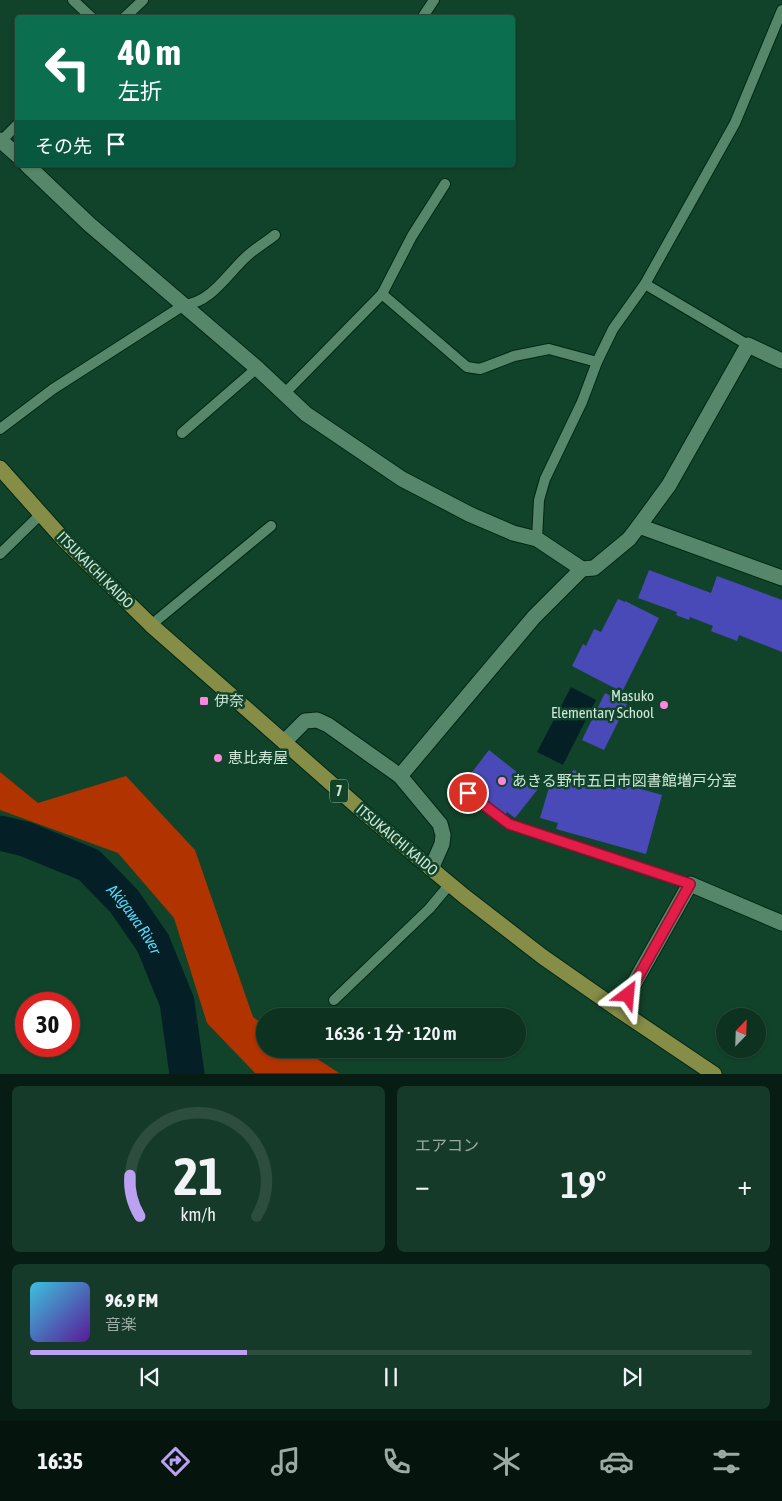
<!DOCTYPE html>
<html lang="ja">
<head>
<meta charset="utf-8">
<style>
	:root { --surface:#0d3220; --page:#163a29; --text:#f1f3f6; --muted:#9aaaa5; --line:#2d4d3e; --accent:#bca0f2 }
	body { margin:0; font-family:"Asap Condensed","Noto Sans JP",sans-serif; background:var(--page); color:var(--text); height:100vh; display:flex; flex-direction:column; font-size:19px; white-space:nowrap }
	* { box-sizing:border-box; margin:0 }
	p { font-size:16px; color:var(--muted) }
	.icon { flex:none; width:28px; height:28px; fill:none; stroke:currentColor; stroke-width:2; stroke-linecap:round; stroke-linejoin:round }
	.map { position:relative; height:1074px; overflow:hidden }
	.panel { display:flex; flex-direction:column; gap:12px; padding:12px; background:#071c12; flex:1 }
	.panel>* { flex:none }
	.guide { position:absolute; left:15px; top:15px; width:500px; height:152px; border-radius:5px; box-shadow:0 1px 4px #0004,0 0 0 1px var(--line); background:#0b6e4f; color:#fff; overflow:hidden }
	.needle { width:32px; rotate:23deg }
	.tools { position:absolute; left:716px; top:1008px; display:grid; gap:10px }
	.tools a { display:grid; place-items:center; width:50px; height:50px; border-radius:50%; background:var(--surface); box-shadow:0 1px 4px #0004,0 0 0 1px var(--line); font-size:25px }
	.speed { position:absolute; left:15px; top:992px; display:flex; gap:10px; font-size:25px; font-weight:700; text-align:center }
	.speed>* { display:grid; place-content:center; width:65px; height:65px; border-radius:50%; background:var(--surface); box-shadow:0 1px 4px #0004,0 0 0 1px var(--line); line-height:1 }
	.speed .limit { border:8px solid #d22; background:#fff; color:#111 }
	.pin { position:absolute; display:grid; place-items:center; width:42px; height:42px; color:#fff; margin:-21px; border:2px solid #fff; border-radius:50%; box-shadow:0 1px 5px #0007 }
	.me { position:absolute; width:55px; margin:-28px; rotate:29deg; stroke-linejoin:round; filter:drop-shadow(0 0 4px #0008) }
	.turn { display:flex; align-items:center; gap:18px; height:105px; padding:0 20px; font-size:22px }
	.turn .icon { width:65px; height:65px; stroke-width:2.5 }
	.turn b { display:block; font-size:35px; line-height:42px }
	.then { display:flex; align-items:center; height:48px; padding:0 20px; background:#0003; gap:10px; font-size:19px }
	.big { font-size:38px; font-weight:600; line-height:1.1 }
	.panel .card { flex:1; display:flex; flex-direction:column; justify-content:center; gap:8px; min-width:0; padding:0 18px; border-radius:8px; background:var(--page) }
	.panel .dial { align-items:center; gap:0 }
	.dial svg { height:130px; overflow:visible; fill:none; stroke:var(--line); stroke-width:7; stroke-linecap:round; text-anchor:middle }
	.dial text { fill:var(--text); stroke:none }
	.song { display:flex; align-items:center; gap:15px }
	.cover { width:60px; height:60px; border-radius:8px; background:linear-gradient(135deg,hsl(190 70% 55%),hsl(270 70% 35%)) }
	.played { height:5px; border-radius:2px; background:linear-gradient(90deg,var(--accent) 30%,var(--line) 30%) }
	.keys { display:flex; justify-content:space-around; direction:ltr }
	.heat { display:flex; justify-content:space-between; align-items:center; font-size:28px; direction:ltr }
	.panel .tiles { flex:1; display:grid; gap:12px; grid-template-columns:1fr 1fr }
	.card:last-child { grid-column:span 2 }
	.trip { position:absolute; left:256px; top:1008px; width:270px; height:50px; border-radius:25px; background:var(--surface); box-shadow:0 1px 4px #0004,0 0 0 1px var(--line); font-weight:600; line-height:50px; text-align:center }
	.tabs { display:flex; height:80px; justify-content:space-around; align-items:center; background:#05140d; color:var(--muted) }
	.tabs .icon { width:35px; height:35px }
	.tabs .active { color:var(--accent) }
	.tabs b { font-size:22px; color:var(--text) }
	.map>svg:first-child { display:block }
</style>
</head>
<body>
<div class="map">
<svg width="782" height="1074" viewBox="0 0 782 1074">
	<rect width="100%" height="100%" fill="#11432a"/>
	<polygon fill="#b03300" points="0,772 38,803 126,776 195,850 253,1017 265,1025 265,1049 302,1049 339,1073 255,1073 207,1023 174,918 118,853 0,810"/>
	<polygon fill="#051f26" points="571,687 596,700 563,765 537,752"/>
	<g fill="none" stroke-linecap="round" stroke-linejoin="round">
		<path stroke="#051f26" stroke-width="35" id="s1" d="M0,833L25,839L89,865L124,901L153,943L177,1002L187,1074"/>
	</g>
	<g fill="#494ab8">
		<polygon points="649,570 711,593 717,576 782,600 782,652 739,635 737,641 711,631 713,626 690,617 689,620 676,615 677,612 638,598"/>
		<polygon points="618,599 625,602 625,601 659,618 622,692 572,666 583,644 586,646 594,629 601,632"/>
		<polygon points="605,693 627,704 604,750 582,740"/>
		<polygon points="489,750 538,789 515,818 507,812 505,815 471,788 473,785 466,780"/>
		<polygon points="573,770 662,795 646,854 556,829 558,823 540,818 552,777 569,782"/>
	</g>
	<g fill="none" stroke-linecap="round" stroke-linejoin="round">
		<g stroke="#022715" stroke-width="12">
			<g id="lane">
				<polyline points="73,0 92,18"/>
				<polyline points="124,18 143,0"/>
				<polyline points="422,18 434,0"/>
				<polyline points="1,141 18,124"/>
				<polyline points="645,284 748,345"/>
				<polyline points="382,294 467,367 480,369 514,356 549,349 597,362"/>
				<polyline points="284,394 382,294 412,236 445,184"/>
				<path d="M0,429L53,389L184,305C212,302 227,274 247,256C256,248 266,242 275,235"/>
				<polyline points="182,433 257,368"/>
				<polyline points="537,539 539,500 545,479 582,402 597,362 613,329 645,284 735,123 782,10"/>
				<polyline points="0,554 41,514"/>
				<polyline points="151,625 271,526"/>
				<polyline points="468,793 509,824 690,884"/>
				<polyline points="334,1000 429,909 450,884"/>
			</g>
		</g>
		<g stroke="#022715" stroke-width="17">
			<g id="street">
				<polyline points="0,140 18,156"/>
				<polyline points="27,165 89,224 257,368 306,414 402,479 469,514 513,533 537,539 582,569 594,568 629,539 639,526 782,578"/>
				<polyline points="639,526 669,485 748,345 782,361"/>
				<polyline points="284,742 305,721 317,720 328,725 400,776 440,824 443,835 442,844 431,869"/>
				<polyline points="400,776 534,617 582,569"/>
				<polyline points="619,1010 690,884 782,923"/>
			</g>
		</g>
		<g stroke="#022715" stroke-width="17">
			<polyline id="primary" points="0,468 65,541 151,625 367,815 464,896 543,957 619,1010 714,1074"/>
		</g>
		<use href="#lane" stroke="#57876a" stroke-width="10"/>
		<use href="#street" stroke="#57876a" stroke-width="15"/>
		<use href="#primary" stroke="#868d46" stroke-width="15"/>
	</g>
	<g fill="none" stroke-linecap="round" stroke-linejoin="round">
		<g stroke="#92132f" stroke-width="12">
			<polyline id="route" points="468,793 509,824 690,884 628,995"/>
		</g>
		<use href="#route" stroke="#e11d48" stroke-width="9"/>
	</g>
	<g fill="#fe86e0" stroke="#11432a" stroke-width="2">
		<rect x="199" y="696" width="10" height="10" rx="2.5"/>
		<circle cx="664" cy="705" r="5"/>
		<circle cx="218" cy="758" r="5"/>
		<circle cx="502" cy="781" r="5"/>
	</g>
	<g text-anchor="middle" stroke-width="5" stroke-linejoin="round" paint-order="stroke">
		<rect fill="#11432a" stroke="#95b6a3" stroke-width="1" x="330" y="779.5" width="18" height="23" rx="4"/>
		<g font-size="14" font-weight="bold" fill="#cee7d7">
			<text x="339" y="796">7</text>
		</g>
		<g font-size="15" fill="#cee7d7" stroke="#11432a">
			<text transform="translate(95 570) rotate(45)" y="5">ITSUKAICHI KAIDO</text>
			<text transform="translate(397 840) rotate(40)" y="5">ITSUKAICHI KAIDO</text>
		</g>
		<g font-size="15" fill="#cee7d7" stroke="#11432a" text-anchor="start">
			<text x="654" y="701" text-anchor="end">Masuko<tspan x="654" dy="17">Elementary School</tspan></text>
			<text x="214" y="706">伊奈</text>
			<text x="228" y="763">恵比寿屋</text>
			<text x="512" y="786">あきる野市五日市図書館増戸分室</text>
		</g>
		<g font-size="16" font-style="italic" fill="#56d7f7" stroke="#11432a">
			<text dy="6" stroke="none"><textPath href="#s1" startOffset="166">Akigawa River</textPath></text>
		</g>
	</g>
</svg>
<div class="tools">
<a><svg class="needle" viewBox="-14 -14 28 28"><path d="M0-13l5 13h-10z" fill="#e53935"/><path d="M0 13l5-13h-10z" fill="#9aaaa5"/></svg></a>
</div>
<div class="speed"><div class="limit">30</div></div>
<div class="pin" style="left:468px;top:793px;background:#d93025"><svg class="icon" aria-label="arrive" viewBox="0 0 24 24"><path d="M6 21V4h12l-3 4 3 4H6"/></svg></div>
<svg class="me" style="left:628px;top:995px" viewBox="-20 -20 40 40"><path d="M0-17L14 15 0 8-14 15z" fill="#e11d48" stroke="#fff" stroke-width="4"/></svg>
<div class="trip">16:36 · 1 分 · 120 m</div>
<div class="guide">
<div class="turn"><svg class="icon" aria-label="left" viewBox="0 0 24 24"><path d="M17 20v-9H6M10 6l-5 5 5 5"/></svg><div><b>40 m</b>左折</div></div>
<div class="then">その先<svg class="icon" aria-label="arrive" viewBox="0 0 24 24"><path d="M6 21V4h12l-3 4 3 4H6"/></svg></div>
</div>
</div>
<section class="panel">
<div class="tiles">
<div class="card dial"><svg viewBox="0 0 100 80">
<path d="M14 69A42 42 0 1 1 86 69"/>
<path d="M14 69A42 42 0 0 1 8 44" stroke="#bca0f2"/>
<text x="50" y="56" font-size="32" font-weight="700">21</text>
<text x="50" y="72" font-size="11">km/h</text>
</svg></div>
<div class="card"><p>エアコン</p>
<div class="heat"><a>−</a><b class="big">19°</b><a>+</a></div>
</div>
<div class="card">
<div class="song"><i class="cover"></i><div><b>96.9 FM</b><p>音楽</p></div></div>
<div class="played"></div>
<div class="keys"><svg class="icon" aria-label="previous" viewBox="0 0 24 24"><path d="M18 5L8 12l10 7zM5 5v14"/></svg><svg class="icon" aria-label="pause" viewBox="0 0 24 24"><path d="M8 5v14M16 5v14"/></svg><svg class="icon" aria-label="next" viewBox="0 0 24 24"><path d="M6 5l10 7-10 7zM19 5v14"/></svg></div>
</div>
</div>
</section>
<nav class="tabs">
<b>16:35</b>
<svg class="icon active" aria-label="directions" viewBox="0 0 24 24"><path d="M12 3l9 9-9 9-9-9zM9 14v-3h6M13 9l2 2-2 2"/></svg>
<svg class="icon" aria-label="music" viewBox="0 0 24 24"><path d="M9 18V5l10-2v13"/><circle cx="6" cy="18" r="3"/><circle cx="16" cy="16" r="3"/></svg>
<svg class="icon" aria-label="phone" viewBox="0 0 24 24"><path d="M5 4h4l2 5-3 2q2 4 5 5l2-3 5 2v4C11 20 4 13 5 4z"/></svg>
<svg class="icon" aria-label="climate" viewBox="0 0 24 24"><path d="M12 3v18M4 7l16 10M4 17L20 7"/></svg>
<svg class="icon" aria-label="car" viewBox="0 0 24 24"><path d="M5 17H2v-5l4-1 3-4h7l3 4 3 1v5h-3M9 17h6M6 11h13"/><circle cx="7" cy="17" r="2"/><circle cx="17" cy="17" r="2"/></svg>
<svg class="icon" aria-label="filters" viewBox="0 0 24 24"><path d="M4 7h16M4 17h16"/><circle cx="9" cy="7" r="2"/><circle cx="15" cy="17" r="2"/></svg>
</nav>
</body>
</html>
